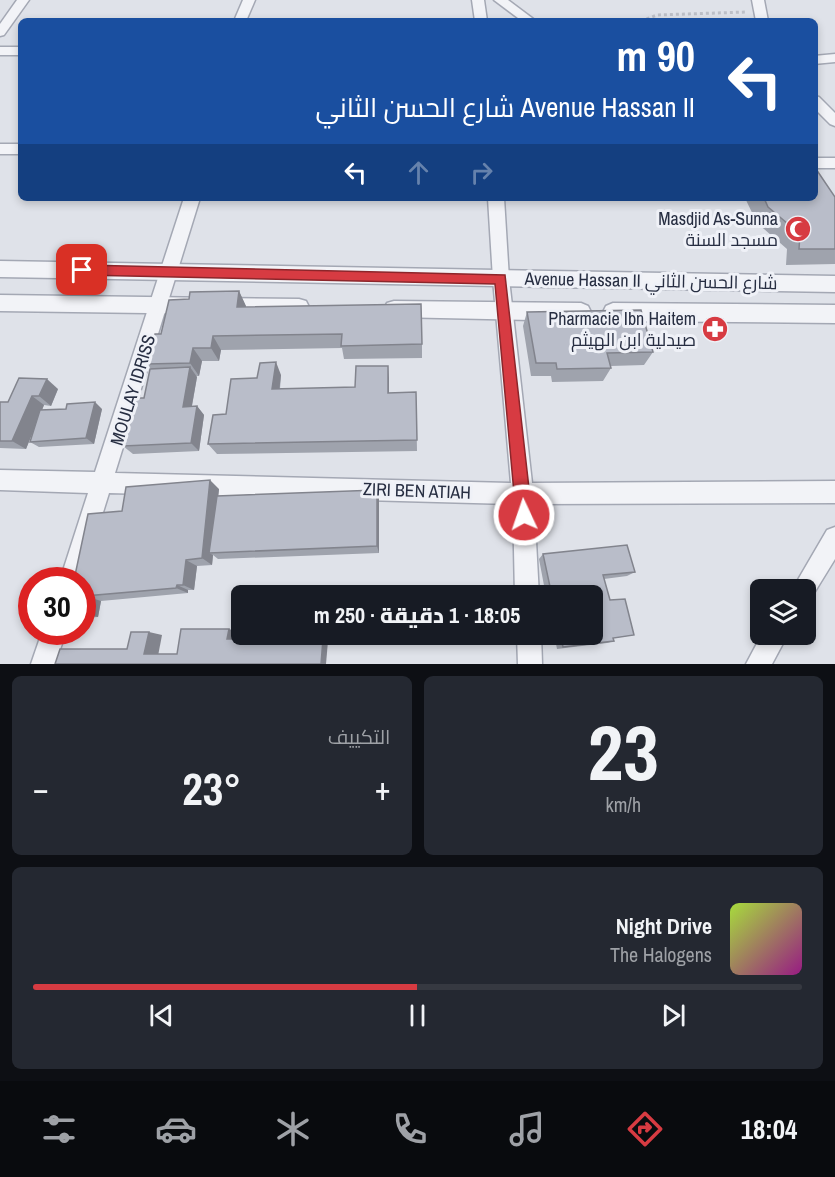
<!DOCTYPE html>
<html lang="ar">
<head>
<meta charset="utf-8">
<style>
	:root { --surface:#171b24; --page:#242831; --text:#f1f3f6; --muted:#9ea1a6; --line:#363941; --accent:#d73b42 }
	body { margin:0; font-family:"Archivo Narrow",Cairo,sans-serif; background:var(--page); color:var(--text); direction:rtl; height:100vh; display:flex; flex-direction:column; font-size:22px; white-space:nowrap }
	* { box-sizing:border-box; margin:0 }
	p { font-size:20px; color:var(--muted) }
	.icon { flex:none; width:33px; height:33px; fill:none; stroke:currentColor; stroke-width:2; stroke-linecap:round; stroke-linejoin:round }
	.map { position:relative; height:664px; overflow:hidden; direction:ltr }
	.side { display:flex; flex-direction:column; gap:12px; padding:12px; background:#0d0f14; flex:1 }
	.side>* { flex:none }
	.hud { position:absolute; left:18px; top:18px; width:800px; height:183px; border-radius:9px; box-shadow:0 3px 9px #0003; direction:rtl; background:#1a4fa0; color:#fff; overflow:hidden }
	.fabs { position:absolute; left:750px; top:579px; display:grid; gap:12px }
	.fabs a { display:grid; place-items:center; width:66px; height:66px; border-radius:9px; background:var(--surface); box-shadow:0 3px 9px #0003; font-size:30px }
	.speed { position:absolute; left:18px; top:567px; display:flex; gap:12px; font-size:30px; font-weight:700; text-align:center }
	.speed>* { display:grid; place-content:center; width:78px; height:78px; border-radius:50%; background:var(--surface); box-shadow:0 3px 9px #0003; line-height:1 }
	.speed .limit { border:9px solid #d22; background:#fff; color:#111 }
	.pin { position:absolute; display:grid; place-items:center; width:51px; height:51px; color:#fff; margin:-26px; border-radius:12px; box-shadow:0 3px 9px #0006 }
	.me { position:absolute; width:66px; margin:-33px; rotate:357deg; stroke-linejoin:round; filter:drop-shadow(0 0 4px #0008) }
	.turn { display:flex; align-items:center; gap:21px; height:126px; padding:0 24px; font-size:27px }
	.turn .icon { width:78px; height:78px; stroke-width:2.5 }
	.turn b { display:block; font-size:42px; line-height:51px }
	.lanes { display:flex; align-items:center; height:57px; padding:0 24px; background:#0003; justify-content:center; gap:30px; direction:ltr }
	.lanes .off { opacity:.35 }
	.big { font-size:45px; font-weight:800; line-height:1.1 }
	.side .card { flex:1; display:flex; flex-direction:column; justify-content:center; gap:9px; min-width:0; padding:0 21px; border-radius:9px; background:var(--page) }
	.side .dial { align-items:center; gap:0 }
	.dial b { font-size:78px; line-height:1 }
	.song { display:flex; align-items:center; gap:18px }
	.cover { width:72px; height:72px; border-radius:9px; background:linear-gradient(135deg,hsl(80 70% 55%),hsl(310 70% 35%)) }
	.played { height:6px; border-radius:3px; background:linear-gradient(90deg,var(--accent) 50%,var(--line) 50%) }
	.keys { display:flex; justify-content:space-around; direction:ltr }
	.heat { display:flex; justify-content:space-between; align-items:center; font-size:33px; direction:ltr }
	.side .tiles { flex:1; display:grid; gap:12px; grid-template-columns:1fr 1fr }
	.card:last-child { grid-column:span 2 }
	.trip { position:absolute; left:231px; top:585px; width:372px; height:60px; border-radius:9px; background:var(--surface); box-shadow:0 3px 9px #0003; font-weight:800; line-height:60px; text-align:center; direction:rtl }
	.menu { display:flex; height:96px; justify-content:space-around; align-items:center; background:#090b0e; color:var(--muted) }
	.menu .icon { width:42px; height:42px }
	.menu .current { color:var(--accent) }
	.menu b { font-size:27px; color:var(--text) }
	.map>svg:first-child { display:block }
</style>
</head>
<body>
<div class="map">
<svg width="835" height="664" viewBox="0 0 835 664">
	<rect width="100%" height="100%" fill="#dfe2e9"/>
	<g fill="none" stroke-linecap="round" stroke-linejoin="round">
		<g stroke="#a4a8b4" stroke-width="3">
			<g id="minor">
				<polygon points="17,0 29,0 4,35 0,36 0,24"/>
				<polygon points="243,0 255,0 246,21 234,21"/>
				<polygon points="472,0 484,0 487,21 475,21"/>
				<polygon points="494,0 508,0 536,21 522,21"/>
				<polygon points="752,0 764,0 768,21 756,21"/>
				<rect x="0" y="47" width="21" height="8"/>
				<polygon points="835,54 835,62 814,64 814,56"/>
				<polygon points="814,96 819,97 835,113 835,126 830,124 814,108"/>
				<rect x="0" y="144" width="21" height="10"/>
				<rect x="814" y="158" width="21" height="10"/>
				<polygon points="184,198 200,198 115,473 511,483 493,279 488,198 504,198 509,279 532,483 835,481 835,503 534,504 539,596 515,596 513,504 109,493 82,580 60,580 88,493 0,490 0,470 95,472"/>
				<polygon points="835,527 835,559 811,598 806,601 806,590 792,590 827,530"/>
				<polygon points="42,632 66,632 55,664 31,664"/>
				<polygon points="517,634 541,634 542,664 518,664"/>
				<polygon points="762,634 788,634 772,664 746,664"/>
			</g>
		</g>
		<g stroke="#a4a8b4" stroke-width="3">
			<g id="tertiary">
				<polygon points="0,261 835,276 835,292 0,277"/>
				<polygon points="0,295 299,299 306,301 309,307 306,313 299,315 0,311"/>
				<polygon points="394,301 581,303 588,306 591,312 588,318 581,321 394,317 387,315 384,309 387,303"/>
				<polygon points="613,303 835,305 835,323 613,321 606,318 603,312 606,306"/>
			</g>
		</g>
		<polyline stroke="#bdc0c8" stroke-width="3" stroke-dasharray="3 3" stroke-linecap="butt" points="641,21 657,15 747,12"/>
		<use href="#minor" fill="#f2f3f7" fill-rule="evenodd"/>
		<use href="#tertiary" fill="#f2f3f7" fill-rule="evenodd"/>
	</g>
	<g fill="#9fa3ad">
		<polygon points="835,197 835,264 786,265 787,249 757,223 745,198"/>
		<polygon points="239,291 246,307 422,344 422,358 344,359 342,348 221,350 219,361 202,361 199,376 196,376 197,377 192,406 197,406 204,415 199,451 133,454 123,446 144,398 151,369 147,364 161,334 189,299"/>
		<polygon points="527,312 653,352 644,365 611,366 611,368 603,381 552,382 551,376 531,376 523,326"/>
		<polygon points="281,375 280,389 355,387 389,378 389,393 416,392 417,451 217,454 208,444 226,414 257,378"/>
		<polygon points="58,389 51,406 44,405 42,410 102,409 94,444 39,447 30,442 33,431 26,449 0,448 0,402 8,402"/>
		<polygon points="219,489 218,496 377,490 379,499 379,553 218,559 213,555 212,565 197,566 194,590 188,590 188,593 101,601 98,617 82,618 82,580 122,511"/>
		<polygon points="543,554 635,572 627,576 604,579 610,600 634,635 614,638 614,641 607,643 557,649 554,634 592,634 592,596 546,596 539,559"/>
	</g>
	<g fill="#82848d">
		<polygon points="239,291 246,306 243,321 237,307"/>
		<polygon points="213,336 221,350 219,361 211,348"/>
		<polygon points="193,348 202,361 199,376 190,363"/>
		<polygon points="276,362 281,375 278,401 272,389"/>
		<polygon points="388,366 389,378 389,405 388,393"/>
		<polygon points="190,367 197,377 190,416 183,407"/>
		<polygon points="47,379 58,389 51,406 39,396"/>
		<polygon points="32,396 44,405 26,449 12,441"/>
		<polygon points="95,402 102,409 94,444 86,438"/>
		<polygon points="197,406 204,415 199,451 191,443"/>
		<polygon points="210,480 219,489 213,552 209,553 213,555 212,565 202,558"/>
		<polygon points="377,490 379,499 379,553 377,546"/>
		<polygon points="186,560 197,566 194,590 183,585"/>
		<polygon points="177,585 188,590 188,593 176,588"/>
		<polygon points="85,596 101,601 98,617 82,613"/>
		<polygon points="229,629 238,632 236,641 227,639"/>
		<polygon points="149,632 162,635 158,656 144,654"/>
		<polygon points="323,639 328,641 326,664 321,664"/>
	</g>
	<g fill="#b9bdc9" stroke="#82848d" stroke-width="1.5">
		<polygon points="814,166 835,197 835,249 799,249 800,234 768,207 764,198 814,198"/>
		<polygon points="239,291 237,307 421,304 422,344 341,346 342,334 213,336 211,348 193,348 190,363 147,364 155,334 161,334 169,300 189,299 190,292"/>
		<polygon points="641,310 653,352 607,353 611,368 557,369 556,363 536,363 527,312"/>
		<polygon points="276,362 272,389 355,387 356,366 388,366 388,393 416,392 417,440 208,444 213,415 226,414 231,379 257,378 260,363"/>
		<polygon points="190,367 183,407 197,406 191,443 123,446 134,398 144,398 150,369"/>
		<polygon points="19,378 47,379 39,396 32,396 12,441 0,441 0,402 8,402"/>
		<polygon points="95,402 86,438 30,442 40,410 66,409 67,404"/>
		<polygon points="210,480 202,558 186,560 183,585 177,585 176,588 85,596 82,609 82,580 74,580 88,514 122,511 126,487"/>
		<polygon points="377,490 377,546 209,553 217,496"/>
		<polygon points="627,545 635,572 603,575 610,600 625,599 634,635 613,638 614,641 563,647 560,634 592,634 592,596 552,596 543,554"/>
		<polygon points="181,629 229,629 227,639 323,639 321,664 55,664 60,649 127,649 131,632 149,632 144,654 177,654"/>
	</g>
	<polygon fill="#d73b42" stroke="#8c262b" stroke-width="1.5" points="82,265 505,275 532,515 530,520 524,523 518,520 516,515 495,284 82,275 75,270"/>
	<defs>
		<g id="mosque-disc" transform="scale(1.35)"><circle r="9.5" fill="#d73b42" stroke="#eff1f7"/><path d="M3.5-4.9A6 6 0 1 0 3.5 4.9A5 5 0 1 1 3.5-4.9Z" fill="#fff"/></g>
		<g id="pharmacy-disc" transform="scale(1.35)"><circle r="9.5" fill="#d73b42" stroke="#eff1f7"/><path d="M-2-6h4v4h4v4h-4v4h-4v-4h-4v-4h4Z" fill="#fff"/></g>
	</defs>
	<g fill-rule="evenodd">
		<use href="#mosque-disc" x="798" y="229"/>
		<use href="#pharmacy-disc" x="715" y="329"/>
	</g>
	<g text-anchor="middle" stroke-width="6" stroke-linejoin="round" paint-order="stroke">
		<g font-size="18" fill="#272e42" stroke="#eff1f7" text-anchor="end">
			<text x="778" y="225">Masdjid As-Sunna<tspan x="778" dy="21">مسجد السنة</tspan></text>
			<text x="696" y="325">Pharmacie Ibn Haitem<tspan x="696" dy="21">صيدلية ابن الهيثم</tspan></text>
		</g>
		<g font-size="18" fill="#272e42" stroke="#eff1f7">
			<text transform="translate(651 281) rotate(1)" y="6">Avenue Hassan II شارع الحسن الثاني</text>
			<text transform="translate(133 390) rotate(-73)" y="6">MOULAY IDRISS</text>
			<text transform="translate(417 491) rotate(2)" y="6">ZIRI BEN ATIAH</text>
		</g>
	</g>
</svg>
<div class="fabs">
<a><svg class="icon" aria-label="layers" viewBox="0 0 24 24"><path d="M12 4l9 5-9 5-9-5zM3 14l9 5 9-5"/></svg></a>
</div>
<div class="speed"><div class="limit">30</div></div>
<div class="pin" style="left:82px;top:270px;background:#d93025"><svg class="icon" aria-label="arrive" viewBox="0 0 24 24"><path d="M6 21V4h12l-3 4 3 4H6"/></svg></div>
<svg class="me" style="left:524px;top:515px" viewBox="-20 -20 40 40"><circle r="17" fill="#d73b42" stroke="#fff" stroke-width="3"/><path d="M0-11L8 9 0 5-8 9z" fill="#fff"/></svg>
<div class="trip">18:05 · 1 دقيقة · 250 m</div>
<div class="hud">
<div class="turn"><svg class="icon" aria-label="left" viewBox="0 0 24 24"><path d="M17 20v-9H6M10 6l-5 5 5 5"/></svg><div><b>90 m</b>Avenue Hassan II شارع الحسن الثاني</div></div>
<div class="lanes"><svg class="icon" aria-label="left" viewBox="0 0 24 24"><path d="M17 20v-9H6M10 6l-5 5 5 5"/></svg><svg class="icon off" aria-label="ahead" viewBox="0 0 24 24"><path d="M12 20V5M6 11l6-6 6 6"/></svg><svg class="icon off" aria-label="right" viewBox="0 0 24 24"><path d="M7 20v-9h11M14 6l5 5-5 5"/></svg></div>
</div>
</div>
<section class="side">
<div class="tiles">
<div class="card dial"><b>23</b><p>km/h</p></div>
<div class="card"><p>التكييف</p>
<div class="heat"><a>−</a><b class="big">23°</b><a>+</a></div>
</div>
<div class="card">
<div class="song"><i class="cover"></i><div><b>Night Drive</b><p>The Halogens</p></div></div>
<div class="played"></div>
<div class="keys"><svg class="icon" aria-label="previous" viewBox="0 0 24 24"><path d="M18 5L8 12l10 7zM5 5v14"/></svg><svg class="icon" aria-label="pause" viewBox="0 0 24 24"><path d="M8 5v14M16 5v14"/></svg><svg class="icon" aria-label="next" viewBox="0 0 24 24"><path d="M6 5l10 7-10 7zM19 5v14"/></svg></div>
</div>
</div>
</section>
<nav class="menu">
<b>18:04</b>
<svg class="icon current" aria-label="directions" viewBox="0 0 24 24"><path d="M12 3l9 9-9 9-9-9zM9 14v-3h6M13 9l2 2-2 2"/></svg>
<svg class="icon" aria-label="music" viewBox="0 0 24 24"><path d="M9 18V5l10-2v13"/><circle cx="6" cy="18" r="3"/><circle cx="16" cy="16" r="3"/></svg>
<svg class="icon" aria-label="phone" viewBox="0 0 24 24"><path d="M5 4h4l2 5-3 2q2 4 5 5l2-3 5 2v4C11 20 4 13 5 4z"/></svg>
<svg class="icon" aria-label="climate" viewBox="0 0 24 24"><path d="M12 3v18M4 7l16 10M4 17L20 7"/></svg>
<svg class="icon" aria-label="car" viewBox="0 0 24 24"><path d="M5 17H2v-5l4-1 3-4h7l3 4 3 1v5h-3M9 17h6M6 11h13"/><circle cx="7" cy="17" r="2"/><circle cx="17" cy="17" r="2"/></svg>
<svg class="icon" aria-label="filters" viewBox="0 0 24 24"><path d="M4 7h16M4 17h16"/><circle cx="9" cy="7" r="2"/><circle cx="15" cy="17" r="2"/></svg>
</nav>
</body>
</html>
